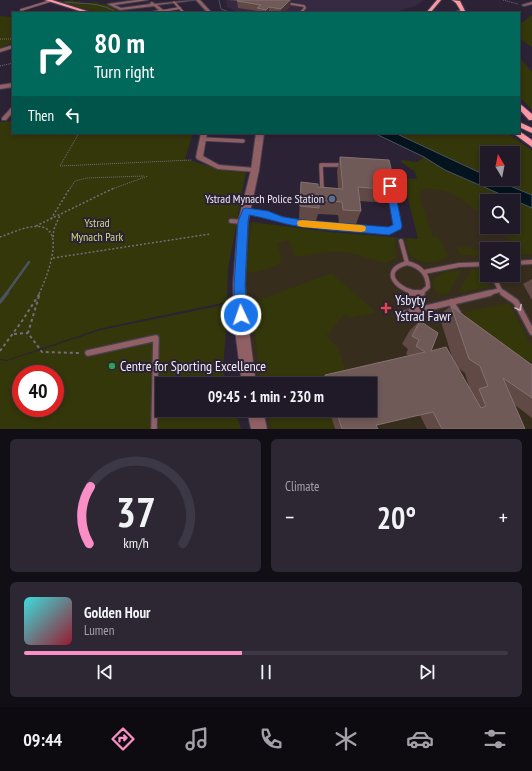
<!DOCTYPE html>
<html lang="en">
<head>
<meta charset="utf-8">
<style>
	:root { --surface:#201a28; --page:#2d2734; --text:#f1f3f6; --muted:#a2a1a8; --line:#3d3845; --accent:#fa8fc7 }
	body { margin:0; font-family:"PT Sans Narrow",sans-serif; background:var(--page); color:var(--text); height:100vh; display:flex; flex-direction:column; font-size:15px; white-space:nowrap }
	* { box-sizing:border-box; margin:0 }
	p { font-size:13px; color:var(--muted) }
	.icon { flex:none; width:22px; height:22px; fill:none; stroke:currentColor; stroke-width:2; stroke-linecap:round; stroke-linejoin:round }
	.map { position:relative; height:429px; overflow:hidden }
	.drawer { display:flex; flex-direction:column; gap:10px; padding:10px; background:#120e16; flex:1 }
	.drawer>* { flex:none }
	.guide { position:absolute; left:12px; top:12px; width:508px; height:122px; border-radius:0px; box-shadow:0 2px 6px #0003,0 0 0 1px var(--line); background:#00695c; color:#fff; overflow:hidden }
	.needle { width:26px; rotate:350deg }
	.tools { position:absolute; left:480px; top:146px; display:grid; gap:8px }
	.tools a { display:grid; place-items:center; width:40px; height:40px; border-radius:0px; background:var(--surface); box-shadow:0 2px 6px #0003,0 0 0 1px var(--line); font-size:20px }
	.speed { position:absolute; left:12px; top:365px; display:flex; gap:8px; font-size:20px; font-weight:700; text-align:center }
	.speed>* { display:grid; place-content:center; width:52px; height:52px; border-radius:50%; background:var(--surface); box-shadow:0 2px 6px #0003,0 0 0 1px var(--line); line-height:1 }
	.speed .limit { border:6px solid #d22; background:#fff; color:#111 }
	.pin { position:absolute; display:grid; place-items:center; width:34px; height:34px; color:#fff; margin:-17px; border-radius:8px; box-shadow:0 2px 6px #0006 }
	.me { position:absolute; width:44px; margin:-22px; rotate:357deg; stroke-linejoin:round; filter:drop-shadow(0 0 3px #0008) }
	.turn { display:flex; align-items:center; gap:14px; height:84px; padding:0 16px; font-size:18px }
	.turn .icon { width:52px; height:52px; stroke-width:2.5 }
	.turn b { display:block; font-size:28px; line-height:34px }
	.then { display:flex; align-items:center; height:38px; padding:0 16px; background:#0003; gap:8px; font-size:15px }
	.big { font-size:30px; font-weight:600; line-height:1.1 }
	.drawer .card { flex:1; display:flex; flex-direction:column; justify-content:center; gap:6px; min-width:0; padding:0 14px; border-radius:6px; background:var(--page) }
	.drawer .dial { align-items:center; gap:0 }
	.dial svg { height:104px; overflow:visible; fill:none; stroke:var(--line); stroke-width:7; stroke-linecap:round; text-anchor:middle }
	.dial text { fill:var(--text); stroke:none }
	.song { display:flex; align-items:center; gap:12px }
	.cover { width:48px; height:48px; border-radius:6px; background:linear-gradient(135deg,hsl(180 70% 55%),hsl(350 70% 35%)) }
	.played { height:4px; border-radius:2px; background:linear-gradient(90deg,var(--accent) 45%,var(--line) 45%) }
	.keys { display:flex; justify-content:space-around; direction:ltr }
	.heat { display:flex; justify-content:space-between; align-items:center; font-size:22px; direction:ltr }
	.drawer .tiles { flex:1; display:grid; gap:10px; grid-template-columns:1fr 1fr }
	.card:last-child { grid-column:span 2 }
	.trip { position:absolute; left:155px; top:377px; width:222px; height:40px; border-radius:0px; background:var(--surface); box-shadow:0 2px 6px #0003,0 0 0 1px var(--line); font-weight:600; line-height:40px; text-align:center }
	.tab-bar { display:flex; height:64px; justify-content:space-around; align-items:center; background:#0d0a10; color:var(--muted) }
	.tab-bar .icon { width:28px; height:28px }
	.tab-bar .on { color:var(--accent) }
	.tab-bar b { font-size:18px; color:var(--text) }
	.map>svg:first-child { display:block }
</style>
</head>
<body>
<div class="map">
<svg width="532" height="429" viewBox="0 0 532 429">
	<rect width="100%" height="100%" fill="#2b2335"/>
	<polygon fill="#352a42" points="226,0 423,0 423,1 415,6 392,13 239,13 227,7"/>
	<path fill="#372d1d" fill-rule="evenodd" d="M415,172L487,206V227H513L532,243V429H259L255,410H370V384H249L247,375L243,222L329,233L418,239V179ZM487,249H513V275H487Z"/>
	<g fill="#34370a" fill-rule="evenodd">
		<path d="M74,0V2L80,1L81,4L98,2L99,4C107,3 115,7 120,13H100L59,2Z"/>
		<polygon points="532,15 532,47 519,38 519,25"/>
		<polygon points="0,16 13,17 13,43 0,48"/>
		<polygon points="519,57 532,72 532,110 519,96"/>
		<polygon points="13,121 13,133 193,133 185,159 215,168 246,172 228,269 227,302 102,328 7,360 0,359 0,122"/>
		<polygon points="395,133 507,133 532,150 532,195 493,179 513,179 513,153 487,153 487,176"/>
		<path d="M424,157L445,170L532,208V254L513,255V249H487V256L461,255L457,249L460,247H470L474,251L506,242L509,239L508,235L498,227H513V201H487V219C469,205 455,190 432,189C426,188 421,189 419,196L433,237H438L448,255C435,269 402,263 407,238L418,239L403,178L417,179L415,172L401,162L402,160L417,162Z"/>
		<polygon points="252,222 329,232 394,237 396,258 386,263 354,254 336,251 295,257 289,240 277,243 282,262 268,269 249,273 245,268"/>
		<polygon points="471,270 478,270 490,280 487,281 489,287 458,293"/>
		<polygon points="450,271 461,271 448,293 439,295 433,286 433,280 442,273"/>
		<polygon points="331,273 376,312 350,318 344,314 326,336 338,348 347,374 321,381 321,384 261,384 251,303"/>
		<polygon points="509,303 532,347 532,361 526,360 469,321 465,312"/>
		<path d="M228,304L223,370L227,384H162V410H235L241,429H0V360L7,361L101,330ZM21,374H55V408H21Z"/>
		<polygon points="267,410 329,410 335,429 272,429"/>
	</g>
	<polygon fill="#03141f" stroke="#4a5460" points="374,133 395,133 487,176 487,179 493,179 532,195 532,208 445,170 424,157"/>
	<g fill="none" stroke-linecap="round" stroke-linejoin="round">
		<g stroke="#4a5460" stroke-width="1">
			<polyline points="219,0 221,9 232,13"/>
			<path d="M65,2C82,4 103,2 117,13"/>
		</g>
		<polyline stroke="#4a5460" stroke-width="2.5" points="6,294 29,262"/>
		<polyline stroke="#4a5460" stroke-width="3.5" points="0,302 7,293"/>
		<g stroke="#463f50" stroke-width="3">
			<g id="service-far3">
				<polyline points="174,2 184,13"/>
				<polyline points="285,3 304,6 305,8 300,13"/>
				<polyline points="21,10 50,1"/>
				<polyline points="162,11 180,8"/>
				<polyline points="456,12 463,11"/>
			</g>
		</g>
		<g stroke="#463f50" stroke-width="5">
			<g id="service-far2">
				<polyline points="202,139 243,141"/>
				<polyline points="322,189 321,165 343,165"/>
			</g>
		</g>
		<g stroke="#463f50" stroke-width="6">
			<g id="service-far1">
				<polyline points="322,188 322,192"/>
				<polyline points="246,211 303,224 389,231 398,226 391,192"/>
				<polyline points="231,221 243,222"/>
				<polyline points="401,241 407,263"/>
				<path d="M407,263C420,266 428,274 428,287L421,293C400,293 377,271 407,263Z"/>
				<polyline points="513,263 532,262"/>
				<polyline points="424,272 459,265 487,264"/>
				<polyline points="500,290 505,294"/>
				<polyline points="485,294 500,290 493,275"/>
			</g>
		</g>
		<g stroke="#463f50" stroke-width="8">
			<g id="service">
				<polyline points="411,293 422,293"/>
				<polyline points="503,293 516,302 532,332"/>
				<polyline points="451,302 458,313"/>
				<polyline points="402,314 490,293"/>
				<polyline points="88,353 156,338 154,429"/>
			</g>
		</g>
		<g stroke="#463f50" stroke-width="2">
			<g id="minor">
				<polygon points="137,0 148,0 114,5 121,8 151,4 150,3 152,2 155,4 195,0 157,5 167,13 147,13 159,10 154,6 120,10 108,4"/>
				<polygon points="532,2 532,4 524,6 522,5"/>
				<polygon points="13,45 13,48 0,52 0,49"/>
				<polygon points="13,83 13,87 0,89 0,85"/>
				<polygon points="13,107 13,112 6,120 2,120 2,118 11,108"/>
				<polygon points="201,133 207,133 203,156 219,165 255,168 259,170 257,172 218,169 197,159 196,157"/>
			</g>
		</g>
		<g stroke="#463f50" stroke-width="2">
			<g id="tertiary">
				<polygon points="196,0 200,0 212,13 208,13"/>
				<polygon points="256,133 264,133 259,170 248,222 245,285 249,330 256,384 242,384 235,330 233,285 238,222 251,170"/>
				<polygon points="247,410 263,410 267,429 251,429"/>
			</g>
		</g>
		<g stroke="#463f50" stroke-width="2">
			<g id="primary">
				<polygon points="45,0 52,0 93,13 86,13"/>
				<polygon points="437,0 441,0 430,13 426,13"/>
				<polygon points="452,0 460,1 466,13 462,13 456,3"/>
				<polygon points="519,103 532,114 532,120 529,120 519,109"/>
				<polygon points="519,122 532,128 532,133 519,127"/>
				<polygon points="519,131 532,140 532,147 513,133 519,133"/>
			</g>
		</g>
		<g stroke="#746d7d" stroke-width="1" stroke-dasharray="1 1" stroke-linecap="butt">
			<polyline points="503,0 518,4"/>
			<polyline points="0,39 13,39"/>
			<polyline points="0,66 13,63"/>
			<polyline points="79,133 60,166 192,160"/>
			<polyline points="70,189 75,181 87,178 144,176"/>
			<polyline points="112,189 148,176"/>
		</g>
		<g stroke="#746d7d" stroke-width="1.5" stroke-dasharray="2 2" stroke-linecap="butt">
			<polyline points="51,219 70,188"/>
			<polyline points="36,226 114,188"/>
			<path d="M0,237C12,233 29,224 42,227C66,232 45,281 39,294"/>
			<polyline points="53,237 54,229 60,215"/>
			<polyline points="53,258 210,234"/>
		</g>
		<g stroke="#746d7d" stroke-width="2" stroke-dasharray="3 3" stroke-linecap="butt">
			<polyline points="39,296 28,333 42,352 80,353"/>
			<polyline points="14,334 28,333"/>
			<polyline points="0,351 22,321 40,293"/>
		</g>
		<use href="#service-far3" stroke="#916065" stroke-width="2"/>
		<use href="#service-far2" stroke="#916065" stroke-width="3.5"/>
		<use href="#service-far1" stroke="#916065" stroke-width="4"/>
		<use href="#service" stroke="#916065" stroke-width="5.5"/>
		<use href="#minor" fill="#916065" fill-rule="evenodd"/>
		<use href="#tertiary" fill="#916065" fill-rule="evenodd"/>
		<use href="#primary" fill="#fc97a3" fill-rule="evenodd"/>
	</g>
	<g fill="#614945" fill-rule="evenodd">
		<polygon points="228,0 291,0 290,6 284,13 257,13 257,11 238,8 237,1"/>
		<polygon points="340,157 396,190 390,203 360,201 361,211 356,224 339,223 338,215 318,214 316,221 299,219 300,196 301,182 318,187 338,188 337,171"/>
		<polygon points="532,279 532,300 523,284"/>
		<path d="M451,306L532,365V418L515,405L525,429H427L420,415L376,426L378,429H335L329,410H370V384H321V381L325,375L409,356L406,354L408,349L402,344L410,330L420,321L431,351L452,357L439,315ZM458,368L465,373L470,390Z"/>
	</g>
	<g fill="#453337">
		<polygon points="290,0 291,0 290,6 284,13 281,13 281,9"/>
		<polygon points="269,7 269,13 266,13 266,10"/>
	</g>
	<g fill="#705a58" stroke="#847171">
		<polygon points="239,0 290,0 281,9 269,7 266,10 257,8 261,5 237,1"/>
		<polygon points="340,157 389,160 396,190 358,187 361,211 343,210 342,202 319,200 319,208 300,206 301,182 318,184 318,187 343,189"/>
		<polygon points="451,306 532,365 532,398 503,378 525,429 442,429 433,412 376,425 378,429 342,429 336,410 370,410 370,384 328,384 325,375 425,352 416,346 419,340 412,336 420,321 438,333 431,351 446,347 481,408 486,406 479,389 488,386 480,366 469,359"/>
	</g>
	<defs><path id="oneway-chevron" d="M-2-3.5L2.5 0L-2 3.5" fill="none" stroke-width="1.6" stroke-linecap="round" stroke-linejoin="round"/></defs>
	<use stroke="#c9b3bc" href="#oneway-chevron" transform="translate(519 308) rotate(62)"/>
	<path fill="#1a73e8" stroke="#114b97" d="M390,183L394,186L402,226L401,229L389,235C360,232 332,231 303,227C285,225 268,218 249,215L248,222L245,286L247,315L245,319L241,321L237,319L235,315L234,286L238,222L243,209L246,208L268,211L283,217L303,220L388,227L393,225L386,186Z"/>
	<polygon fill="#f59e0b" points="302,220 361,225 365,226 366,228 365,231 361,232 302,227 298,226 297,223 298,221"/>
	<circle fill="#5c6f8a" stroke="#2b2335" stroke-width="1.5" cx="332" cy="199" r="4"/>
	<path fill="#e0444e" stroke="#2b2335" stroke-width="1.5" d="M384 302h4v4h4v4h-4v4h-4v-4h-4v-4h4z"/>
	<circle fill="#2e9e5b" stroke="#2b2335" stroke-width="1.5" cx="112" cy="366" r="4"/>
	<g text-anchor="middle" stroke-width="4" stroke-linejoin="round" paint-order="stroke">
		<g font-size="12" fill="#efeaf6" stroke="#2b2335" text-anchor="end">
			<text x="324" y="203">Ystrad Mynach Police Station</text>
		</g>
		<g font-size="12" fill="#cfd77e" stroke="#2b2335">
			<text x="97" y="227">Ystrad<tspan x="97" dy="14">Mynach Park</tspan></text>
		</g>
		<g font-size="14" fill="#efeaf6" stroke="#2b2335" text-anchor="start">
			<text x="395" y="305">Ysbyty<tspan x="395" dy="16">Ystrad Fawr</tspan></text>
			<text x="120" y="371">Centre for Sporting Excellence</text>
		</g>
	</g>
</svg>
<div class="tools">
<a><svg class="needle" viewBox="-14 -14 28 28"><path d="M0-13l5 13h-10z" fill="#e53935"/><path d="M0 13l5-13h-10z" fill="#a2a1a8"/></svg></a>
<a><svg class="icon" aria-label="search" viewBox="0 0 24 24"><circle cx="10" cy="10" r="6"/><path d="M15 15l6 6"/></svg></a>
<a><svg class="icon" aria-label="layers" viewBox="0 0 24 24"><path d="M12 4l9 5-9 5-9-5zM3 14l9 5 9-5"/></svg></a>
</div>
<div class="speed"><div class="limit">40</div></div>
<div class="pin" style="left:390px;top:186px;background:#d93025"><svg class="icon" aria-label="arrive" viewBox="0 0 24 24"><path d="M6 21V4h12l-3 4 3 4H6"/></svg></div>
<svg class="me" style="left:241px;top:315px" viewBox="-20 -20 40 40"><circle r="17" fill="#1a73e8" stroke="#fff" stroke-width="3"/><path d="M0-11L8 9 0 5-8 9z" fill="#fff"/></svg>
<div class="trip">09:45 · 1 min · 230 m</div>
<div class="guide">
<div class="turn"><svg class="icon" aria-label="right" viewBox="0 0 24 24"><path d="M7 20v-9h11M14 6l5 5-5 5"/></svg><div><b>80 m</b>Turn right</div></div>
<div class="then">Then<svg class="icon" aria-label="left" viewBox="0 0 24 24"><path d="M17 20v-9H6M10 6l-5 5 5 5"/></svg></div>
</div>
</div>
<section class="drawer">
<div class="tiles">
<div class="card dial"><svg viewBox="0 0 100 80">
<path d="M14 69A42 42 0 1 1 86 69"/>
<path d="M14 69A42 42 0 0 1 15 25" stroke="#fa8fc7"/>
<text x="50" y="56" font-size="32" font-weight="700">37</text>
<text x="50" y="72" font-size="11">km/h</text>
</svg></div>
<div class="card"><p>Climate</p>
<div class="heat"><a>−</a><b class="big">20°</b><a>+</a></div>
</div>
<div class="card">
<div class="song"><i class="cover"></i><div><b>Golden Hour</b><p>Lumen</p></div></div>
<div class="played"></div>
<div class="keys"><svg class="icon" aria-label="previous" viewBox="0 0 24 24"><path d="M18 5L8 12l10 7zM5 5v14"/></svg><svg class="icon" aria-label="pause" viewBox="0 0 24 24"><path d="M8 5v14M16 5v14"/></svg><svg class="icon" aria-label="next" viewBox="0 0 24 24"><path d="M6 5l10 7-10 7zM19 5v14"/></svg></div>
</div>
</div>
</section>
<nav class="tab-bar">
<b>09:44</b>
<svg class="icon on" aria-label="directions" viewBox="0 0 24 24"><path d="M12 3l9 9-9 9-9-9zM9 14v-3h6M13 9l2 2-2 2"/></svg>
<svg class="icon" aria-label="music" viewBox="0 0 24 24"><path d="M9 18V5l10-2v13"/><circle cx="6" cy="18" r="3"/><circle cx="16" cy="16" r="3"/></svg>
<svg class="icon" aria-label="phone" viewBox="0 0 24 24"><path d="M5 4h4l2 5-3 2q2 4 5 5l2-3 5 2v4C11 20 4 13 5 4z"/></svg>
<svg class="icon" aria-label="climate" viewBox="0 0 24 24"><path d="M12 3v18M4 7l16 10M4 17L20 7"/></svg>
<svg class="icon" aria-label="car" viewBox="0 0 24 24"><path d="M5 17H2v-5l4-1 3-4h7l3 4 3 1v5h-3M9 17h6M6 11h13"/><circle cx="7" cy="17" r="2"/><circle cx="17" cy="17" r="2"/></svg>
<svg class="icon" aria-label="filters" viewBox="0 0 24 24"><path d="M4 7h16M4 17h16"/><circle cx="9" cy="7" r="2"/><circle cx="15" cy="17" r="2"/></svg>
</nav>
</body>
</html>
